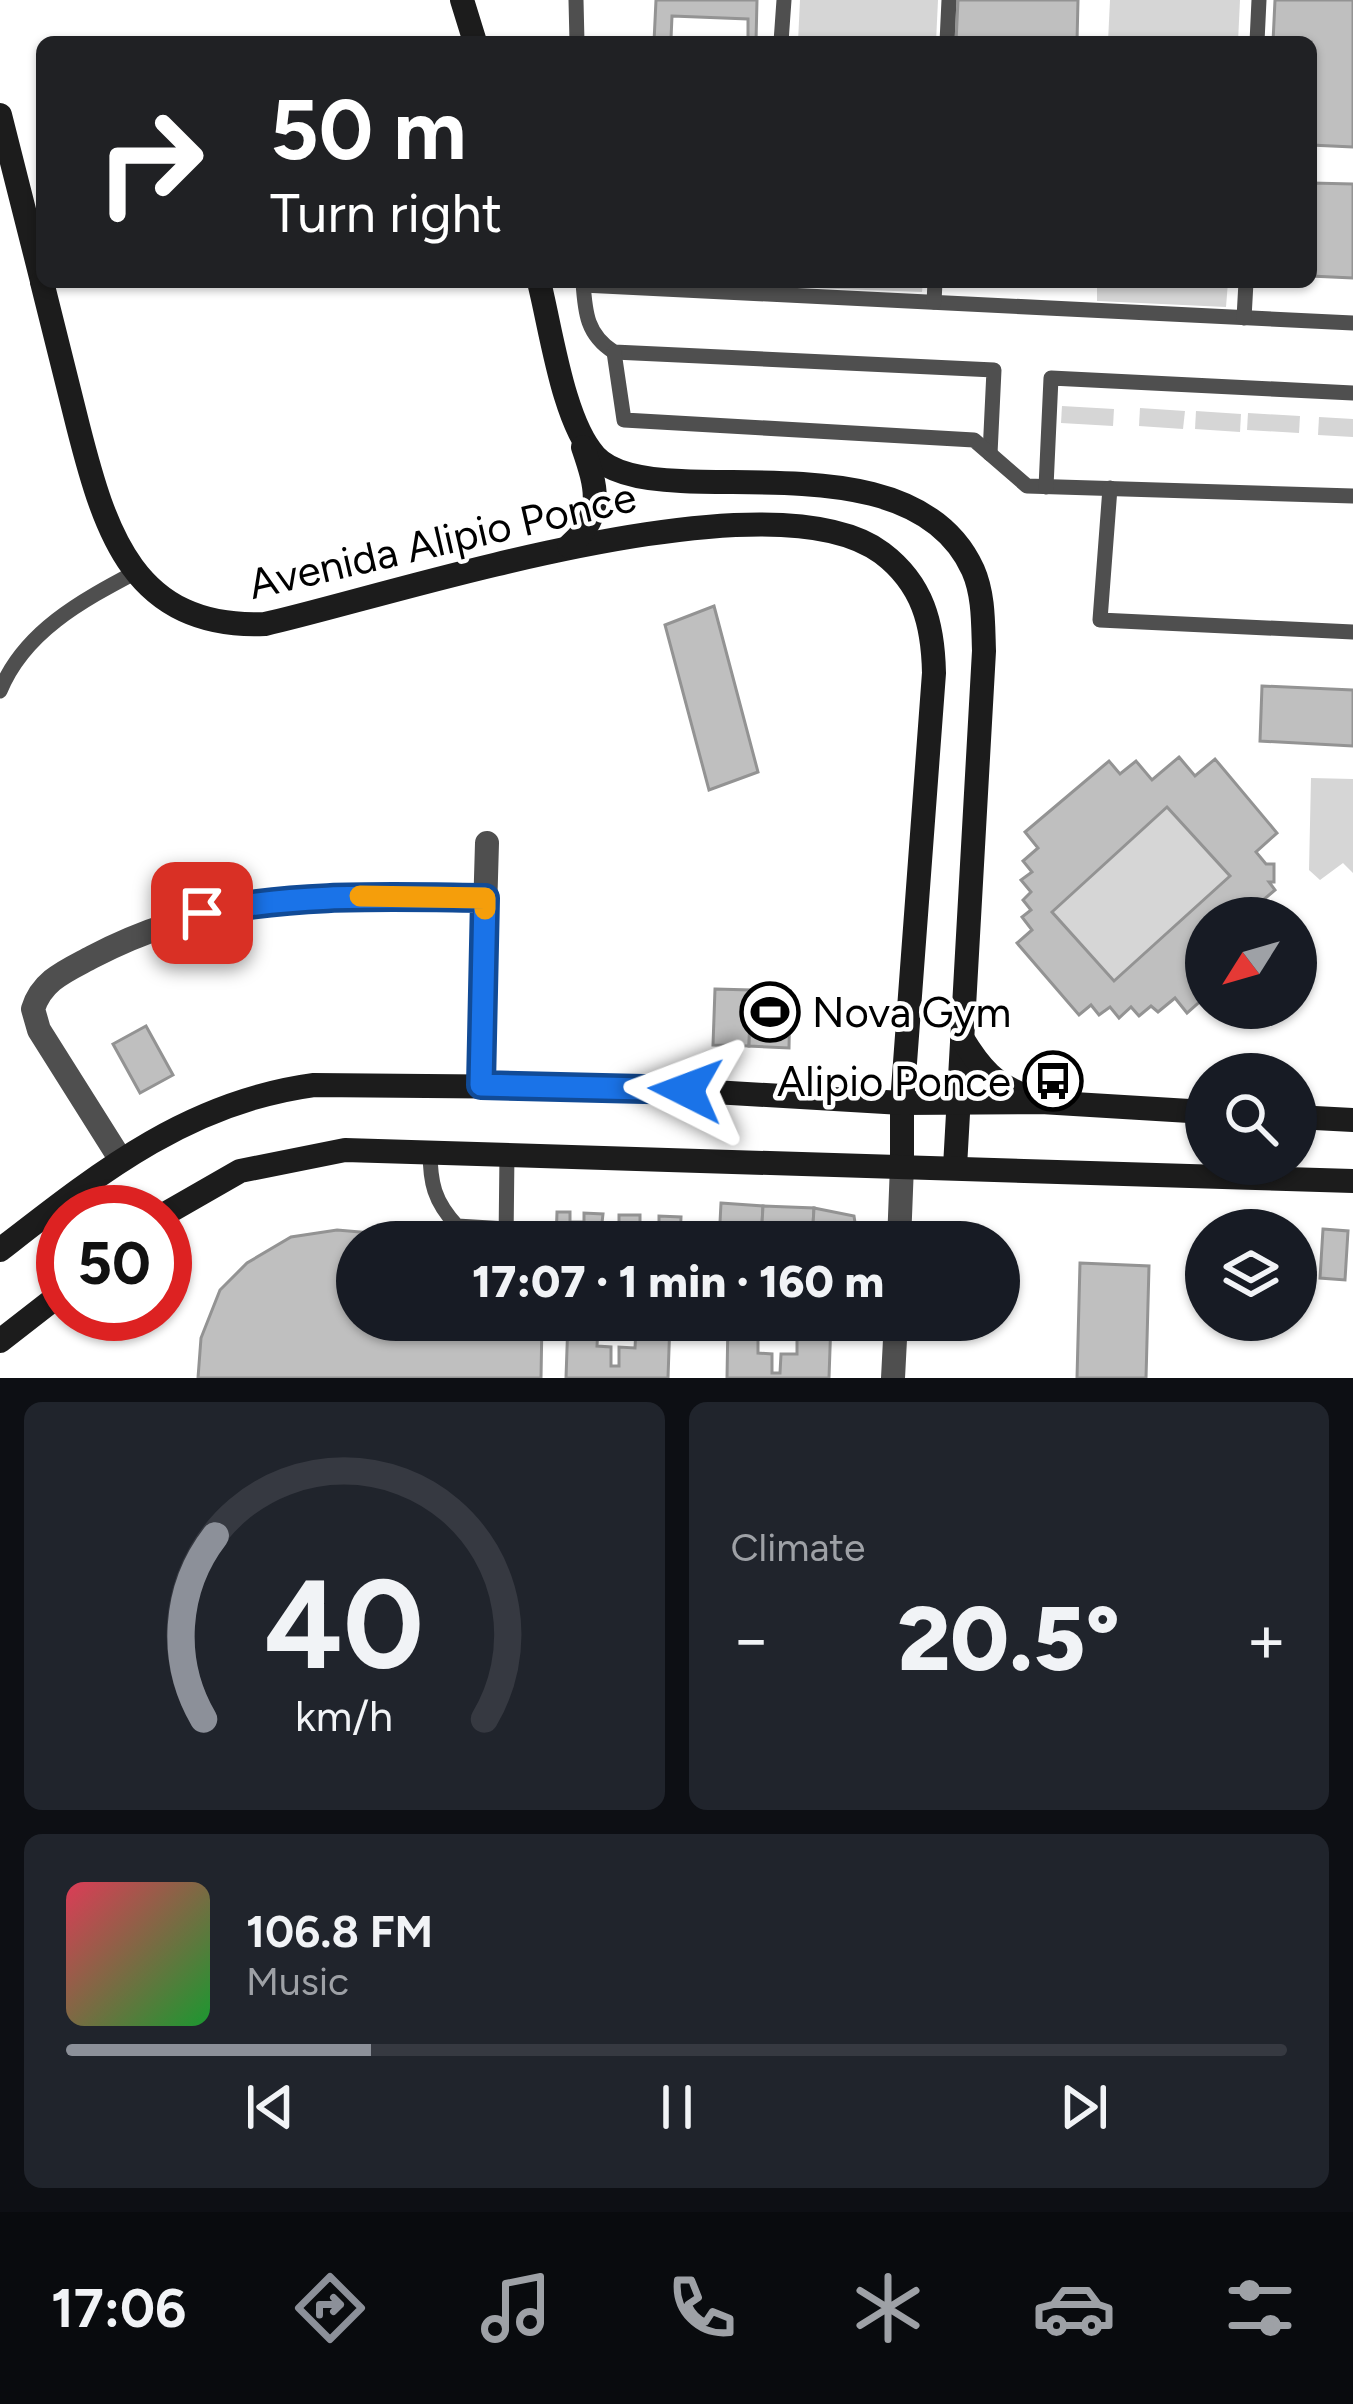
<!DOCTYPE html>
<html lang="en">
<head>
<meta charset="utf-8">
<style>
	:root { --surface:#171b24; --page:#20242c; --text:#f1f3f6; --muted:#9ea1a6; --line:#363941; --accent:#8c9099 }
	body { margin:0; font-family:Figtree,sans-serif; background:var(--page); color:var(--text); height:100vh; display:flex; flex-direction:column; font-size:45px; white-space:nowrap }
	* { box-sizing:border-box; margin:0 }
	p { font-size:39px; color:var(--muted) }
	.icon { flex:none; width:66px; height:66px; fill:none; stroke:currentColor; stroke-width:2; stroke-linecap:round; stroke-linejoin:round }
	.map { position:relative; height:1378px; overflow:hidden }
	.sheet { display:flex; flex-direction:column; gap:24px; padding:24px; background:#0d0f14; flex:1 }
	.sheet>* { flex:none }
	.top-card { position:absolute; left:36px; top:36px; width:1281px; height:252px; border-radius:18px; box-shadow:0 3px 9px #0004; background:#202124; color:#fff; overflow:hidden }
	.needle { width:78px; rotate:233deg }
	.tools { position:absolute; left:1185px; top:897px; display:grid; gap:24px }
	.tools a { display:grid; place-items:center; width:132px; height:132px; border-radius:50%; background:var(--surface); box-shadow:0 3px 9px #0004; font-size:60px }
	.speed { position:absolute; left:36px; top:1185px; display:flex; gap:24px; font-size:60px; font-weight:700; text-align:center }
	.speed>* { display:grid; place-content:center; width:156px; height:156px; border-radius:50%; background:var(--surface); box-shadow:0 3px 9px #0004; line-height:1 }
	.speed .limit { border:18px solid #d22; background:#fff; color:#111 }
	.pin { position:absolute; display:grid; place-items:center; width:102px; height:102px; color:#fff; margin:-51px; border-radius:24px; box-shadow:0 6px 18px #0006 }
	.me { position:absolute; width:132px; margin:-66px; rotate:273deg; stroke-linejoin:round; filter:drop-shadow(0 0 9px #0008) }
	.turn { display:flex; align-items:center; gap:42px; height:252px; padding:0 36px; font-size:54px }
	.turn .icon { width:156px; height:156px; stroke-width:2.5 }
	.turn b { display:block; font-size:84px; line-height:102px }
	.big { font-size:90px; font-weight:800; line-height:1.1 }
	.sheet .tile { flex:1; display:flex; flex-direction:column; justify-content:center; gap:18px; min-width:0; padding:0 42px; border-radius:18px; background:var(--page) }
	.sheet .dial { align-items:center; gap:0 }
	.dial svg { height:312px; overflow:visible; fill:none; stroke:var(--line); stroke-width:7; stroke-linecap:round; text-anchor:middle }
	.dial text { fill:var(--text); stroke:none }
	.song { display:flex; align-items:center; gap:36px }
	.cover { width:144px; height:144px; border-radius:18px; background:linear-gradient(135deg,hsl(350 70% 55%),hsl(130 70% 35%)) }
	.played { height:12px; border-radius:6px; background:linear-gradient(90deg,var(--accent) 25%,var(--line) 25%) }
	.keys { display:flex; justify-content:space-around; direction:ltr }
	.heat { display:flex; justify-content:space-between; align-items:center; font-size:66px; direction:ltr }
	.sheet .tiles { flex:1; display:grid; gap:24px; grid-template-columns:1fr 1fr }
	.tile:last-child { grid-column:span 2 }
	.trip { position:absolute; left:336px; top:1221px; width:684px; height:120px; border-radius:60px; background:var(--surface); box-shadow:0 3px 9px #0004; font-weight:800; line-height:120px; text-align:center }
	.tab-bar { display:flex; height:192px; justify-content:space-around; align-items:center; background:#090b0e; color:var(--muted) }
	.tab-bar .icon { width:84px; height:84px }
	.tab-bar .current { color:var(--accent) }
	.tab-bar b { font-size:54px; color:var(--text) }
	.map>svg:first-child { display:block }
</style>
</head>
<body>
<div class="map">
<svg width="1353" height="1378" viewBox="0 0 1353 1378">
	<rect width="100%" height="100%" fill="#fff"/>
	<g fill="#d6d6d6">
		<polygon points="800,0 938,0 936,42 798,42"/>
		<polygon points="1110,0 1240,0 1238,42 1108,42"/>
		<polygon points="785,282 923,282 922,292 784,287"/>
		<polygon points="1097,282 1228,282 1226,307 1097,301"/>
		<polygon points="1062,406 1114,409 1113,426 1061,423"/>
		<polygon points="1140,408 1185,411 1183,429 1139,426"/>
		<polygon points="1196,411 1241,414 1240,432 1195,429"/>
		<polygon points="1248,413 1300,416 1299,433 1247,430"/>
		<polygon points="1319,417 1353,419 1353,437 1318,435"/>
		<polygon points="1179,757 1195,775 1215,759 1277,833 1256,852 1266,864 1274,864 1274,882 1270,883 1275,890 1262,901 1270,911 1262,918 1206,918 1206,996 1187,1013 1175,999 1158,1012 1151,1006 1139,1016 1131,1008 1119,1018 1110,1007 1099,1015 1091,1006 1079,1015 1017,943 1032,930 1022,917 1031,910 1023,900 1031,892 1021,880 1031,872 1023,861 1038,848 1025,832 1109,761 1120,774 1152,780"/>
		<polygon points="1311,778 1353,779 1353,873 1343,863 1320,880 1309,870"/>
	</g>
	<g fill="#bfbfbf" stroke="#939393" stroke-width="3" fill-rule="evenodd">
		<path d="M656,0H757L756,42H654ZM672,16L748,19V42L671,39Z"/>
		<polygon points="958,0 1078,0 1077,42 956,42"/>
		<polygon points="1275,0 1353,0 1353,147 1311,145 1311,42 1273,42"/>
		<polygon points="1311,183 1353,184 1353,278 1311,276"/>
		<polygon points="714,606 758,772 709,790 665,625"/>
		<polygon points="1262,686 1353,690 1353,746 1260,741"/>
		<path d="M1179,757L1195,776L1215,759L1277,833L1256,852L1266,864H1274V882H1269L1275,890L1262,901L1270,911L1262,918H1206V996L1187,1013L1175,998L1158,1012L1151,1006L1139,1016L1131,1007L1119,1018L1110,1007L1099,1015L1091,1005L1079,1015L1017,943L1032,930L1022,917L1031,910L1023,900L1031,892L1021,880L1032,872L1023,861L1038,848L1025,832L1109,761L1120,774L1136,761L1152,780ZM1167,807L1230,876L1114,981L1052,912Z"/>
		<polygon points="715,989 751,990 749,1046 713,1045"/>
		<polygon points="751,990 790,991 789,1048 749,1046"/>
		<polygon points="146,1026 173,1075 140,1093 113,1044"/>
		<polygon points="721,1203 763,1206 761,1242 719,1242"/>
		<polygon points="763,1206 814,1208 812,1242 761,1242"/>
		<polygon points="814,1208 854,1216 858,1242 812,1242"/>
		<polygon points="557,1212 570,1212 570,1222 584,1222 584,1213 603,1214 602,1223 619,1224 619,1215 640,1215 640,1225 659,1226 659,1216 681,1217 680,1242 556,1242"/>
		<polygon points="1323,1229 1348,1231 1345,1280 1320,1278"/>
		<polygon points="337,1230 476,1242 357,1242 357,1320 542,1320 541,1378 198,1378 201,1338 220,1290 247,1263 291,1237"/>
		<polygon points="1080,1263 1149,1266 1146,1378 1077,1378"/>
		<polygon points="568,1320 613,1320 612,1327 598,1327 597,1346 611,1347 611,1366 619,1366 619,1347 635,1348 636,1328 621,1328 621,1320 670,1320 668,1378 566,1378"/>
		<polygon points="728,1320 774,1320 773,1334 758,1334 758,1353 772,1354 772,1373 780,1373 781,1354 797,1354 797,1334 782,1334 782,1320 831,1320 829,1378 727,1378"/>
	</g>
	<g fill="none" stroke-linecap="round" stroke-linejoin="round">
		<g stroke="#4f4f4f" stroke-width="15">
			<polyline points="576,0 577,42"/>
			<polyline points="781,42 784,0"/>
			<polyline points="947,42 949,0"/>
			<polyline points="1257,42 1259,0"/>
			<path d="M583,282C585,313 587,335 614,352L994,370L990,454"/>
			<polyline points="583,285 1353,323"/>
			<polyline points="934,302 935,282"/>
			<polyline points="1244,318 1246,282"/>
			<polyline points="614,352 624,420 974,440 1027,486 1353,496"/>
			<polyline points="1046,487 1051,378 1353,393"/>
			<polyline points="1110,488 1100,620 1353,632"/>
			<path d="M0,691C24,632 81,601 136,572"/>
			<path d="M430,1150C430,1183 434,1201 457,1226L507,1229"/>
			<polyline points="506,1242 507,1152"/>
		</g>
		<g stroke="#4f4f4f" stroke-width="24">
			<polyline points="480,1085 487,843"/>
			<path d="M119,1157L39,1030L33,1009C42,980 66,971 92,957C223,888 343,896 485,898"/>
			<polyline points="899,1242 902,1165"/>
			<polyline points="893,1378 896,1320"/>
		</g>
		<g stroke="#1c1c1c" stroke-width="24">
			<polyline points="462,0 475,42"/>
			<polyline points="0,115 42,281"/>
			<path d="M42,282C54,330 66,378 78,426C105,532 134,630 265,624C397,594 770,469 882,553C923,584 933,624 934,673L902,1103V1165"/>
			<path d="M539,282C551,329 563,421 595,456C613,476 655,480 681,481C774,486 926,466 973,570C984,595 983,624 984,651L955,1167"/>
			<path d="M569,546C605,515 597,488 583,447"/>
			<path d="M962,1038C980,1068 995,1085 1028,1097"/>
			<polyline points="1296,1117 1353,1120"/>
			<polyline points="165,1214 240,1171 345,1150 1353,1181"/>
			<path d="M0,1250C98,1174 187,1102 314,1085L646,1088L902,1103L1041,1102L1206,1112"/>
			<polyline points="0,1341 63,1292"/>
		</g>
	</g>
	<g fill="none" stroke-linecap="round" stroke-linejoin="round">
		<g stroke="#114b97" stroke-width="30">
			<path id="route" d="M202,913C297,893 389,897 485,898L481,1085L686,1090"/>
		</g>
		<use href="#route" stroke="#1a73e8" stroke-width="21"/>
		<polyline stroke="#f59e0b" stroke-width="21" points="360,896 485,898 485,909"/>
	</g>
	<defs>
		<g id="stadium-ring" transform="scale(3)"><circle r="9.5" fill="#fff" stroke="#000" stroke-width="1.5"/><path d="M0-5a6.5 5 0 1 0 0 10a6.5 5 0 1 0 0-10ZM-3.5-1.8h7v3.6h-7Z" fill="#000"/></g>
		<g id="bus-ring" transform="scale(3)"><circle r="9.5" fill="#fff" stroke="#000" stroke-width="1.5"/><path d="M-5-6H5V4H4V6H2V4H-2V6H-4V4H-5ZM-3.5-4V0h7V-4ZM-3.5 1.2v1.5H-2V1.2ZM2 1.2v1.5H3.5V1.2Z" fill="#000"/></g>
	</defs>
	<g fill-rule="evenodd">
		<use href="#stadium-ring" x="770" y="1012"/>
		<use href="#bus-ring" x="1053" y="1081"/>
	</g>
	<g text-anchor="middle" stroke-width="9" stroke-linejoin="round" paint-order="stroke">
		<g font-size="42" fill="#000" stroke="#fff">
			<text transform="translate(442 540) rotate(-13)" y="15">Avenida Alipio Ponce</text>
		</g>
		<g font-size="42" fill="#000" stroke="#fff" text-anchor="start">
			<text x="812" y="1027">Nova Gym</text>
			<text x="1011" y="1096" text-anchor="end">Alipio Ponce</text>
		</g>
	</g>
</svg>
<div class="tools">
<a><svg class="needle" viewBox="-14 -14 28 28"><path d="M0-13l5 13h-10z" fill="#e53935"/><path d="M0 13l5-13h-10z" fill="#9ea1a6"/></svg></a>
<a><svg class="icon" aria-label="search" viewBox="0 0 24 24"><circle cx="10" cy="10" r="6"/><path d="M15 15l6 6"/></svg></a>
<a><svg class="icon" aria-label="layers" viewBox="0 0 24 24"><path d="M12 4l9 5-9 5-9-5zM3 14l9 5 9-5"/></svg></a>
</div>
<div class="speed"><div class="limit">50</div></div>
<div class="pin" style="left:202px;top:913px;background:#d93025"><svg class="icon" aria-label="arrive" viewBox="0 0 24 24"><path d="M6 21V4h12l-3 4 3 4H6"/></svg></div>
<svg class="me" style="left:686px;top:1090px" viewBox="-20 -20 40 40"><path d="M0-17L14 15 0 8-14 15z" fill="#1a73e8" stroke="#fff" stroke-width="4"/></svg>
<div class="trip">17:07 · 1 min · 160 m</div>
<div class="top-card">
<div class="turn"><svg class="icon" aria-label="right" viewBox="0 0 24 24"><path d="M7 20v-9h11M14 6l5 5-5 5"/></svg><div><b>50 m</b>Turn right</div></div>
</div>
</div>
<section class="sheet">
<div class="tiles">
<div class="tile dial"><svg viewBox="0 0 100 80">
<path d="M14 69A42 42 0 1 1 86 69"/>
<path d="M14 69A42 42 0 0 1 17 22" stroke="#8c9099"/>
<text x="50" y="56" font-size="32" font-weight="700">40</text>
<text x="50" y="72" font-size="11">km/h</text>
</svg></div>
<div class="tile"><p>Climate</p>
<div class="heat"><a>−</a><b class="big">20.5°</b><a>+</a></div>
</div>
<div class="tile">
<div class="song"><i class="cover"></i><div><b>106.8 FM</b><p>Music</p></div></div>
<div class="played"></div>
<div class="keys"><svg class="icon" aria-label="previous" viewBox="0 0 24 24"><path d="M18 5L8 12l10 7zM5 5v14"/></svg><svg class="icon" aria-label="pause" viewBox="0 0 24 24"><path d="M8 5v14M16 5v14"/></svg><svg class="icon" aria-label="next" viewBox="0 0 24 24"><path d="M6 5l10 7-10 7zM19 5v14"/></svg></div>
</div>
</div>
</section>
<nav class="tab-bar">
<b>17:06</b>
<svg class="icon current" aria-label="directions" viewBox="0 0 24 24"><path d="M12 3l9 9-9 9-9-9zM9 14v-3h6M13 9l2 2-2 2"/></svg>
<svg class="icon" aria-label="music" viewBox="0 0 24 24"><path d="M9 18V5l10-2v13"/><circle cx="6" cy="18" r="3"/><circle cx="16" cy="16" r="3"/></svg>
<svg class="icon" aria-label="phone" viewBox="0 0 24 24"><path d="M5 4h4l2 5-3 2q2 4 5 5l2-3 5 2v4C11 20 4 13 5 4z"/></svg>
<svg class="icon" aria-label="climate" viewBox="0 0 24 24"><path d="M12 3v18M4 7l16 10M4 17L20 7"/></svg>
<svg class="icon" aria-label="car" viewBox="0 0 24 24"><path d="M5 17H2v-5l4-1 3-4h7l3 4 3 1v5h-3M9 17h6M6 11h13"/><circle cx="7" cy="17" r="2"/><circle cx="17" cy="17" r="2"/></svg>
<svg class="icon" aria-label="filters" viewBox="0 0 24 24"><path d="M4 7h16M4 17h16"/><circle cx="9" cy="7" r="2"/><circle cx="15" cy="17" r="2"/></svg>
</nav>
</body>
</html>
